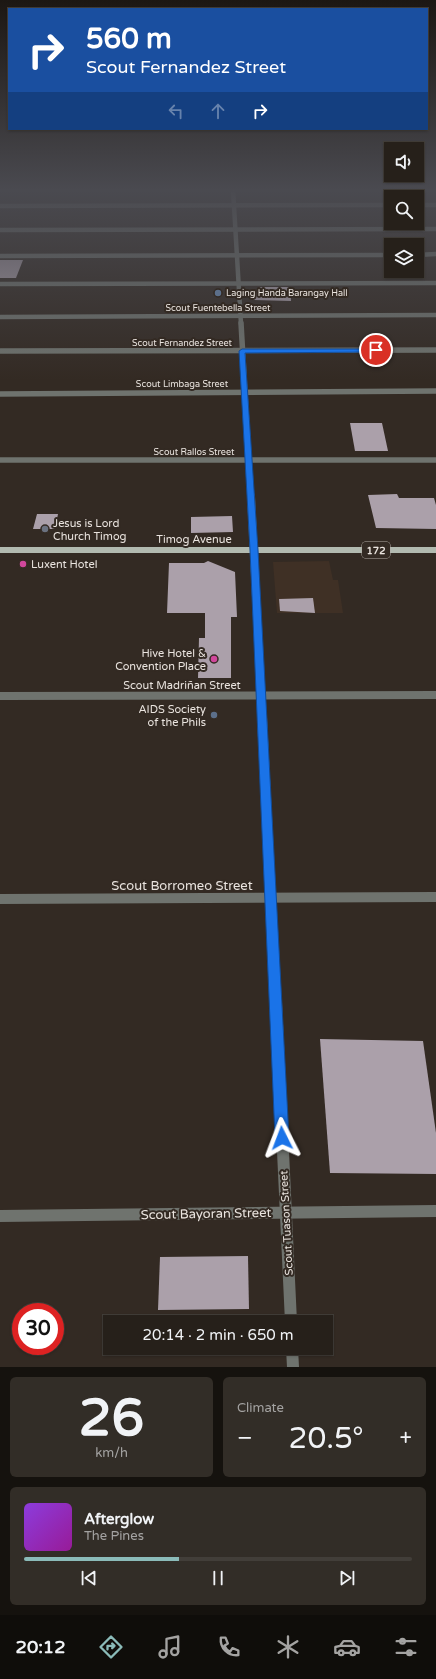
<!DOCTYPE html>
<html lang="en">
<head>
<meta charset="utf-8">
<style>
	:root { --surface:#26201a; --page:#322d27; --text:#f1f3f6; --muted:#a4a3a2; --line:#423e39; --accent:#8bbbb9 }
	body { margin:0; font-family:"Varela Round",sans-serif; background:var(--page); color:var(--text); height:100vh; display:flex; flex-direction:column; font-size:15px; white-space:nowrap }
	* { box-sizing:border-box; margin:0 }
	p { font-size:13px; color:var(--muted) }
	.icon { flex:none; width:22px; height:22px; fill:none; stroke:currentColor; stroke-width:2; stroke-linecap:round; stroke-linejoin:round }
	.map { position:relative; height:1367px; overflow:hidden }
	.drawer { display:flex; flex-direction:column; gap:10px; padding:10px; background:#15120e; flex:1 }
	.drawer>* { flex:none }
	.hud { position:absolute; left:8px; top:8px; width:420px; height:122px; border-radius:0px; box-shadow:0 1px 3px #0004,0 0 0 1px var(--line); background:#1a4fa0; color:#fff; overflow:hidden }
	.tools { position:absolute; left:384px; top:142px; display:grid; gap:8px }
	.tools a { display:grid; place-items:center; width:40px; height:40px; border-radius:0px; background:var(--surface); box-shadow:0 1px 3px #0004,0 0 0 1px var(--line); font-size:20px }
	.speed { position:absolute; left:12px; top:1303px; display:flex; gap:8px; font-size:20px; font-weight:700; text-align:center }
	.speed>* { display:grid; place-content:center; width:52px; height:52px; border-radius:50%; background:var(--surface); box-shadow:0 1px 3px #0004,0 0 0 1px var(--line); line-height:1 }
	.speed .limit { border:6px solid #d22; background:#fff; color:#111 }
	.pin { position:absolute; display:grid; place-items:center; width:34px; height:34px; color:#fff; margin:-17px; border:2px solid #fff; border-radius:50%; box-shadow:0 1px 4px #0007 }
	.me { position:absolute; width:44px; margin:-22px; rotate:357deg; stroke-linejoin:round; filter:drop-shadow(0 0 3px #0008) }
	.turn { display:flex; align-items:center; gap:14px; height:84px; padding:0 12px; font-size:18px }
	.turn .icon { width:52px; height:52px; stroke-width:2.5 }
	.turn b { display:block; font-size:28px; line-height:34px }
	.lanes { display:flex; align-items:center; height:38px; padding:0 12px; background:#0003; justify-content:center; gap:20px; direction:ltr }
	.lanes .off { opacity:.35 }
	.big { font-size:30px; font-weight:600; line-height:1.1 }
	.drawer .card { flex:1; display:flex; flex-direction:column; justify-content:center; gap:6px; min-width:0; padding:0 14px; border-radius:6px; background:var(--page) }
	.drawer .dial { align-items:center; gap:0 }
	.dial b { font-size:52px; line-height:1 }
	.song { display:flex; align-items:center; gap:12px }
	.cover { width:48px; height:48px; border-radius:6px; background:linear-gradient(135deg,hsl(270 70% 55%),hsl(300 70% 35%)) }
	.played { height:4px; border-radius:2px; background:linear-gradient(90deg,var(--accent) 40%,var(--line) 40%) }
	.keys { display:flex; justify-content:space-around; direction:ltr }
	.heat { display:flex; justify-content:space-between; align-items:center; font-size:22px; direction:ltr }
	.drawer .tiles { flex:1; display:grid; gap:10px; grid-template-columns:1fr 1fr }
	.card:last-child { grid-column:span 2 }
	.trip { position:absolute; left:103px; top:1315px; width:230px; height:40px; border-radius:0px; background:var(--surface); box-shadow:0 1px 3px #0004,0 0 0 1px var(--line); font-weight:600; line-height:40px; text-align:center }
	.menu { display:flex; height:64px; justify-content:space-around; align-items:center; background:#0f0d0a; color:var(--muted) }
	.menu .icon { width:28px; height:28px }
	.menu .selected { color:var(--accent) }
	.menu b { font-size:18px; color:var(--text) }
	.map>svg:first-child { display:block }
</style>
</head>
<body>
<div class="map">
<svg width="436" height="1367" viewBox="0 0 436 1367">
	<rect width="100%" height="100%" fill="#332a23"/>
	<polygon fill="#3f3025" points="329,561 333,580 338,580 343,613 277,613 273,562"/>
	<g fill="#aba0aa">
		<polygon points="0,260 23,260 16,278 0,278"/>
		<polygon points="259,287 290,287 291,301 253,300"/>
		<polygon points="350,423 382,423 388,451 355,451"/>
		<polygon points="397,494 399,498 434,498 436,505 436,529 376,528 368,495"/>
		<polygon points="37,514 58,514 55,529 33,529"/>
		<polygon points="232,516 233,532 191,533 191,517"/>
		<polygon points="208,561 235,572 237,617 231,617 231,678 198,678 199,638 205,638 205,613 167,613 169,563 204,563"/>
		<polygon points="313,598 315,613 280,611 279,599"/>
		<polygon points="320,1039 423,1041 436,1133 436,1174 330,1173"/>
		<polygon points="248,1256 249,1309 158,1310 160,1257"/>
	</g>
	<g fill="none" stroke-linecap="round" stroke-linejoin="round">
		<g stroke="#6f736e" stroke-width="4.5">
			<polyline points="233,189 241,324"/>
			<polyline points="417,205 436,205"/>
			<polyline points="0,206 391,205"/>
			<polyline points="0,230 436,229"/>
			<polyline points="417,255 436,254"/>
			<polyline points="0,256 391,255"/>
			<polyline points="0,284 436,283"/>
			<polyline points="0,317 436,315"/>
		</g>
		<g stroke="#6f736e" stroke-width="5.5">
			<polyline points="241,323 251,497"/>
			<polyline points="0,351 436,350"/>
			<polyline points="0,394 436,391"/>
			<polyline points="0,460 436,460"/>
		</g>
		<g stroke="#6f736e" stroke-width="8">
			<polyline points="251,496 262,718"/>
			<polyline points="0,696 436,695"/>
		</g>
		<polyline stroke="#6f736e" stroke-width="10" points="262,717 276,1003"/>
		<g stroke="#6f736e" stroke-width="12">
			<polyline points="276,1002 291,1322"/>
			<polyline points="0,1216 436,1211"/>
			<polyline points="292,1348 293,1367"/>
		</g>
		<polyline stroke="#6f736e" stroke-width="10" points="0,899 436,897"/>
		<rect fill="#b2bab0" fill-rule="evenodd" x="0" y="547" width="436" height="6"/>
	</g>
	<linearGradient id="sky" x2="0" y2="1"><stop stop-color="#1c1713"/><stop offset="0.5" stop-color="#4a4a50"/><stop offset="1" stop-color="#4a4a50" stop-opacity="0"/></linearGradient>
	<rect width="436" height="380" fill="url(#sky)"/>
	<polygon fill="#1a73e8" stroke="#114b97" points="242,349 376,349 379,350 376,352 245,353 258,550 289,1138 287,1143 282,1145 277,1143 275,1138 250,550 239,351"/>
	<g fill="#5c6f8a" stroke="#332a23" stroke-width="1.5">
		<circle cx="218" cy="293" r="4"/>
		<circle cx="214" cy="715" r="4"/>
	</g>
	<circle fill="#6b7280" stroke="#332a23" stroke-width="1.5" cx="45" cy="529" r="4"/>
	<g fill="#d1479c" stroke="#332a23" stroke-width="1.5">
		<circle cx="23" cy="564" r="4"/>
		<circle cx="214" cy="659" r="4"/>
	</g>
	<g text-anchor="middle" stroke-width="4" stroke-linejoin="round" paint-order="stroke">
		<g font-size="9" fill="#eae4df" stroke="#332a23" text-anchor="start">
			<text x="226" y="296">Laging Handa Barangay Hall</text>
		</g>
		<g font-size="9" fill="#eae4df" stroke="#332a23">
			<text x="218" y="311">Scout Fuentebella Street</text>
			<text x="182" y="346">Scout Fernandez Street</text>
			<text x="182" y="387">Scout Limbaga Street</text>
			<text x="194" y="455">Scout Rallos Street</text>
		</g>
		<rect fill="#332a23" stroke="#b3aca7" stroke-width="1" x="362" y="542" width="28" height="16" rx="3"/>
		<g font-size="10" font-weight="bold" fill="#eae4df">
			<text x="376" y="554">172</text>
		</g>
		<g font-size="11" fill="#eae4df" stroke="#332a23" text-anchor="start">
			<text x="53" y="527">Jesus is Lord<tspan x="53" dy="13">Church Timog</tspan></text>
			<text x="31" y="568">Luxent Hotel</text>
			<text x="206" y="657" text-anchor="end">Hive Hotel &amp;<tspan x="206" dy="13">Convention Place</tspan></text>
			<text x="206" y="713" text-anchor="end">AIDS Society<tspan x="206" dy="13">of the Phils</tspan></text>
		</g>
		<g font-size="11" fill="#eae4df" stroke="#332a23">
			<text x="194" y="543">Timog Avenue</text>
			<text x="182" y="689">Scout Madriñan Street</text>
			<text transform="translate(286 1223) rotate(-93)" y="4">Scout Tuason Street</text>
		</g>
		<g font-size="13" fill="#eae4df" stroke="#332a23">
			<text x="182" y="890">Scout Borromeo Street</text>
			<text transform="translate(206 1213) rotate(-1)" y="5">Scout Bayoran Street</text>
		</g>
	</g>
</svg>
<div class="tools">
<a><svg class="icon" aria-label="sound" viewBox="0 0 24 24"><path d="M4 9h4l5-4v14l-5-4H4zM17 9q2 3 0 6"/></svg></a>
<a><svg class="icon" aria-label="search" viewBox="0 0 24 24"><circle cx="10" cy="10" r="6"/><path d="M15 15l6 6"/></svg></a>
<a><svg class="icon" aria-label="layers" viewBox="0 0 24 24"><path d="M12 4l9 5-9 5-9-5zM3 14l9 5 9-5"/></svg></a>
</div>
<div class="speed"><div class="limit">30</div></div>
<div class="pin" style="left:376px;top:350px;background:#d93025"><svg class="icon" aria-label="arrive" viewBox="0 0 24 24"><path d="M6 21V4h12l-3 4 3 4H6"/></svg></div>
<svg class="me" style="left:282px;top:1138px" viewBox="-20 -20 40 40"><path d="M0-17L14 15 0 8-14 15z" fill="#1a73e8" stroke="#fff" stroke-width="4"/></svg>
<div class="trip">20:14 · 2 min · 650 m</div>
<div class="hud">
<div class="turn"><svg class="icon" aria-label="right" viewBox="0 0 24 24"><path d="M7 20v-9h11M14 6l5 5-5 5"/></svg><div><b>560 m</b>Scout Fernandez Street</div></div>
<div class="lanes"><svg class="icon off" aria-label="left" viewBox="0 0 24 24"><path d="M17 20v-9H6M10 6l-5 5 5 5"/></svg><svg class="icon off" aria-label="ahead" viewBox="0 0 24 24"><path d="M12 20V5M6 11l6-6 6 6"/></svg><svg class="icon" aria-label="right" viewBox="0 0 24 24"><path d="M7 20v-9h11M14 6l5 5-5 5"/></svg></div>
</div>
</div>
<section class="drawer">
<div class="tiles">
<div class="card dial"><b>26</b><p>km/h</p></div>
<div class="card"><p>Climate</p>
<div class="heat"><a>−</a><b class="big">20.5°</b><a>+</a></div>
</div>
<div class="card">
<div class="song"><i class="cover"></i><div><b>Afterglow</b><p>The Pines</p></div></div>
<div class="played"></div>
<div class="keys"><svg class="icon" aria-label="previous" viewBox="0 0 24 24"><path d="M18 5L8 12l10 7zM5 5v14"/></svg><svg class="icon" aria-label="pause" viewBox="0 0 24 24"><path d="M8 5v14M16 5v14"/></svg><svg class="icon" aria-label="next" viewBox="0 0 24 24"><path d="M6 5l10 7-10 7zM19 5v14"/></svg></div>
</div>
</div>
</section>
<nav class="menu">
<b>20:12</b>
<svg class="icon selected" aria-label="directions" viewBox="0 0 24 24"><path d="M12 3l9 9-9 9-9-9zM9 14v-3h6M13 9l2 2-2 2"/></svg>
<svg class="icon" aria-label="music" viewBox="0 0 24 24"><path d="M9 18V5l10-2v13"/><circle cx="6" cy="18" r="3"/><circle cx="16" cy="16" r="3"/></svg>
<svg class="icon" aria-label="phone" viewBox="0 0 24 24"><path d="M5 4h4l2 5-3 2q2 4 5 5l2-3 5 2v4C11 20 4 13 5 4z"/></svg>
<svg class="icon" aria-label="climate" viewBox="0 0 24 24"><path d="M12 3v18M4 7l16 10M4 17L20 7"/></svg>
<svg class="icon" aria-label="car" viewBox="0 0 24 24"><path d="M5 17H2v-5l4-1 3-4h7l3 4 3 1v5h-3M9 17h6M6 11h13"/><circle cx="7" cy="17" r="2"/><circle cx="17" cy="17" r="2"/></svg>
<svg class="icon" aria-label="filters" viewBox="0 0 24 24"><path d="M4 7h16M4 17h16"/><circle cx="9" cy="7" r="2"/><circle cx="15" cy="17" r="2"/></svg>
</nav>
</body>
</html>
